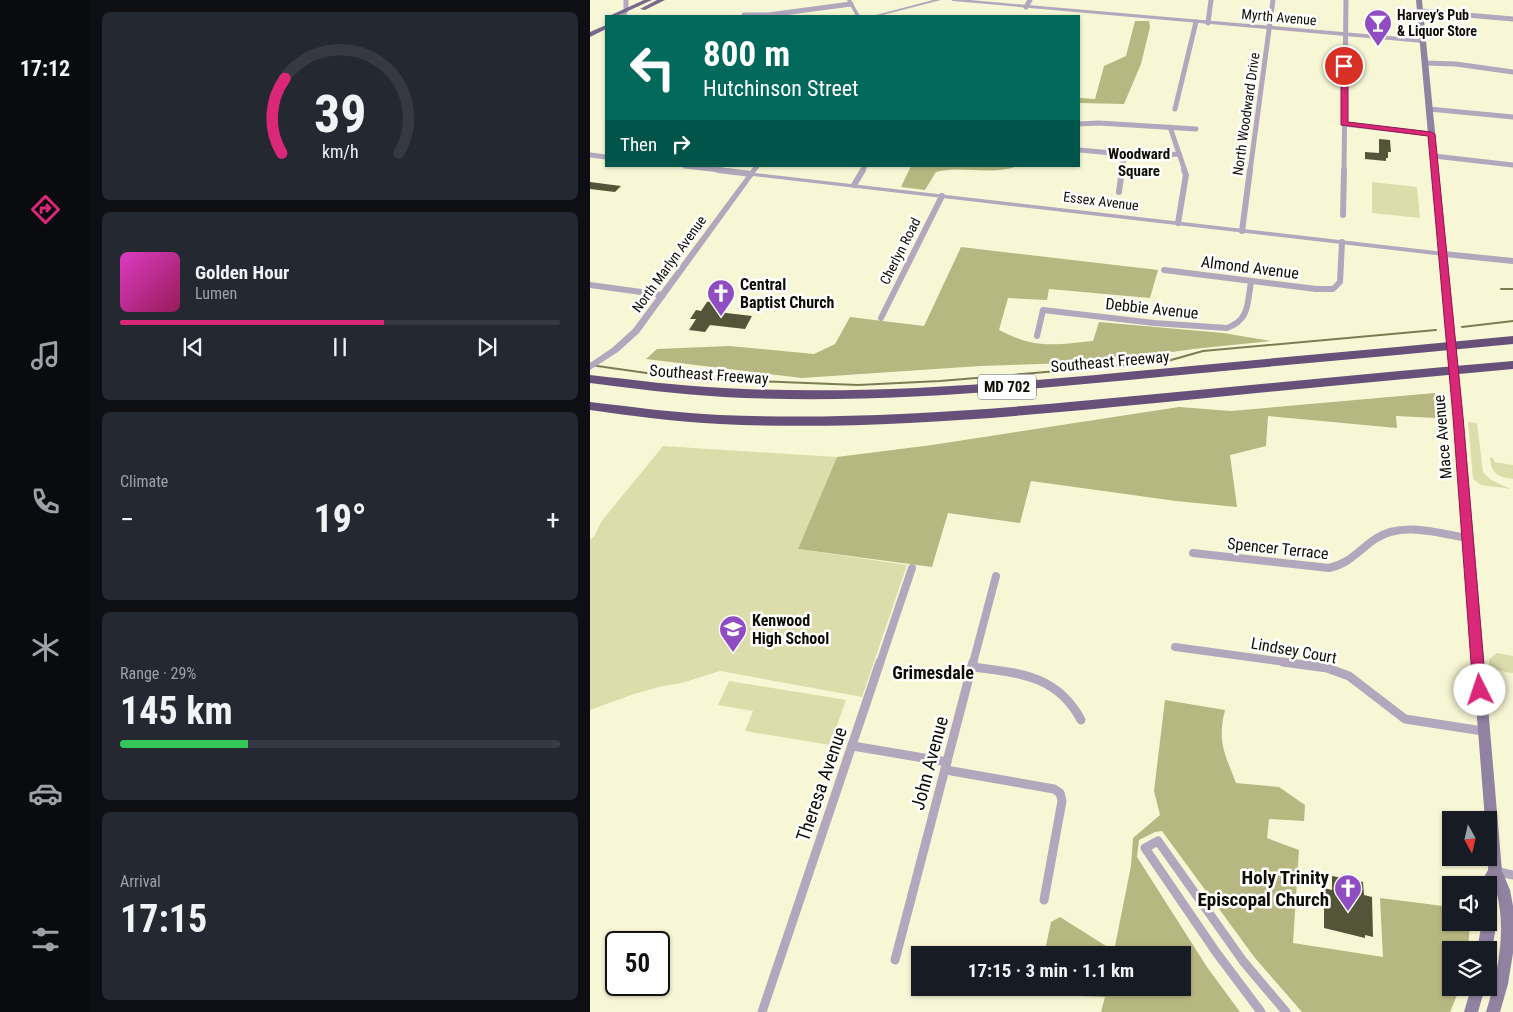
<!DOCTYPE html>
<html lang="en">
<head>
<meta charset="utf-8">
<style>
	:root { --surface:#171b24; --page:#242831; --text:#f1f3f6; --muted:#9ea1a6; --line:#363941; --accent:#db2777 }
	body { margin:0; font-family:"Roboto Condensed",sans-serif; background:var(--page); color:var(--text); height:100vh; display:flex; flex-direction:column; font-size:19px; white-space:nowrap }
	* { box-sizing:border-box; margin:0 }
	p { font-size:16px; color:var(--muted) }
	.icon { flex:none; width:28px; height:28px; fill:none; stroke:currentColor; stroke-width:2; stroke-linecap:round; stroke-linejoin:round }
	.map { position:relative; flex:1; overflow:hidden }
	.details { display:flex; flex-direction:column; gap:12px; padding:12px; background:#0d0f14; width:500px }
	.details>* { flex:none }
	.guide { position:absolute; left:15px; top:15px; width:475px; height:152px; border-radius:0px; box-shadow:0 1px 4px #0004; background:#00695c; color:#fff; overflow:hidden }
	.needle { width:32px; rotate:172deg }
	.controls { position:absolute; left:852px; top:811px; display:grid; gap:10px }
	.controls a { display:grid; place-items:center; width:55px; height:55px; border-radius:0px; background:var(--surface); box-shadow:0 1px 4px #0004; font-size:25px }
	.speed { position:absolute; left:15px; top:931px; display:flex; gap:10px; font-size:25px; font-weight:700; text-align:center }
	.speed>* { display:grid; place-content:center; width:65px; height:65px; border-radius:50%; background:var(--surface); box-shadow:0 1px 4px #0004; line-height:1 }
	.speed .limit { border:2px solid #111; border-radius:8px; background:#fff; color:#111 }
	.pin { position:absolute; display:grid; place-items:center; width:42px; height:42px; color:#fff; margin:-21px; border:2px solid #fff; border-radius:50%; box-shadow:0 1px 5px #0007 }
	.me { position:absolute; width:55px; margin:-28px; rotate:356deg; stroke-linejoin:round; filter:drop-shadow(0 0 4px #0008) }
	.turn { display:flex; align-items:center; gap:18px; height:105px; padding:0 15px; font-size:22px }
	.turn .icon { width:65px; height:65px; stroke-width:2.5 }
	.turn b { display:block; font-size:35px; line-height:42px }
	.then { display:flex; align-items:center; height:48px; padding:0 15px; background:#0003; gap:10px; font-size:19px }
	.big { font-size:38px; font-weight:700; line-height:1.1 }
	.details .tile { flex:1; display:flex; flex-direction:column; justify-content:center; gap:8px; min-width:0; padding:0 18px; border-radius:8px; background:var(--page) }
	.details .dial { align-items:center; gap:0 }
	.dial svg { height:130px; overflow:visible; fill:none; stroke:var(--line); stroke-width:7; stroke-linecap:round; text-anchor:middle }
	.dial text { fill:var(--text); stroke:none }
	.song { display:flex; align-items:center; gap:15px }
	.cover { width:60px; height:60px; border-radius:8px; background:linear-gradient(135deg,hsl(310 70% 55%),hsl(330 70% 35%)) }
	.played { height:5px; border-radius:2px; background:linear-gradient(90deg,var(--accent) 60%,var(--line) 60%) }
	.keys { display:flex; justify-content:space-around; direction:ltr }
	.heat { display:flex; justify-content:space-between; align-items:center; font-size:28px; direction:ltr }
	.charge { height:8px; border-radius:4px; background:linear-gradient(90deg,#34c759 29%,var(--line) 0) }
	.trip { position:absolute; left:321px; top:946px; width:280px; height:50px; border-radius:0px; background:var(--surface); box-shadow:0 1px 4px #0004; font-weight:700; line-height:50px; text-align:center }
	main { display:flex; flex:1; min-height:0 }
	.tabs { display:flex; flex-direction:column; width:90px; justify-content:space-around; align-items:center; background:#090b0e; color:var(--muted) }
	.tabs .icon { width:35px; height:35px }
	.tabs .selected { color:var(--accent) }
	.tabs b { font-size:22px; color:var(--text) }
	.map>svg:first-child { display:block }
</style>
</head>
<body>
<main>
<nav class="tabs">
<b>17:12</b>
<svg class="icon selected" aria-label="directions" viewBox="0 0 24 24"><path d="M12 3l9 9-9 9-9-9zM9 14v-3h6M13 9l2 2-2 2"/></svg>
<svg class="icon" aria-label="music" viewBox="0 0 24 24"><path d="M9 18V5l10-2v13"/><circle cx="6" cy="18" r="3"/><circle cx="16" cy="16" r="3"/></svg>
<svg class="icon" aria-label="phone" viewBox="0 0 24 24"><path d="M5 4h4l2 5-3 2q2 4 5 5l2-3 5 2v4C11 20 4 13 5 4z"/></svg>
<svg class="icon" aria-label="climate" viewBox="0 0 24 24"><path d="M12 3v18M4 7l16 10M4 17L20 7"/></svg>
<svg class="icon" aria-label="car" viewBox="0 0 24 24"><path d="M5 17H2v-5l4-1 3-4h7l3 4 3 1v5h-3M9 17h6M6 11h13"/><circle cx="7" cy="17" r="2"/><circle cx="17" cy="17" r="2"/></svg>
<svg class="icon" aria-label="filters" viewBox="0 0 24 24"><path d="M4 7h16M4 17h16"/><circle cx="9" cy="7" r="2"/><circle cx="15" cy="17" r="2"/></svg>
</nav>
<section class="details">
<div class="tile dial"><svg viewBox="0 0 100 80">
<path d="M14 69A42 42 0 1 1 86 69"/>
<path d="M14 69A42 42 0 0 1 16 23" stroke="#db2777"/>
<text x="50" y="56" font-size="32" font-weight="700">39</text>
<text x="50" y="72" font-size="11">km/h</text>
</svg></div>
<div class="tile">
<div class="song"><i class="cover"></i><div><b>Golden Hour</b><p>Lumen</p></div></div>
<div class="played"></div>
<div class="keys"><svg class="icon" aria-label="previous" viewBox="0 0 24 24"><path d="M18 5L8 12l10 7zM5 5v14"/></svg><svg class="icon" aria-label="pause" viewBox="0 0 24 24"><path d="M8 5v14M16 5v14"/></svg><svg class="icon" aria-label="next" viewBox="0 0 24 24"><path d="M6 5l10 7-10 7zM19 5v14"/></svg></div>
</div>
<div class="tile"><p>Climate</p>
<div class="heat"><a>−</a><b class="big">19°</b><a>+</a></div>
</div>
<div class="tile"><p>Range · 29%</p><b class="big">145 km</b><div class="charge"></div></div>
<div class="tile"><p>Arrival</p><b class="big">17:15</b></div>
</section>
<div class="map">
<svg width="923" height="1012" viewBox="0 0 923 1012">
	<rect width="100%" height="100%" fill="#f7f7d5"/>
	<g fill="#ddddac">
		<polygon points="782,182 827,187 830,218 782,213"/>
		<polygon points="878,422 887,423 893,472 901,480 921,489 891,485 883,479"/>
		<polygon points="73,446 247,457 208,549 317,565 272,697 130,671 92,683 73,686 44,694 0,710 0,540 5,535 11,522"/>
		<path d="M902,457L905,462L923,465V479C908,477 901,474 900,458Z"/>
		<polygon points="907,653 923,656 923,673 899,669 899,659"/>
		<polygon points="139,681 256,700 240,745 155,731 163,711 128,705"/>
	</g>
	<g fill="#b7b782">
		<polygon points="545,21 559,21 560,27 551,64 534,104 489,103 489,98 505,99 514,66 536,56"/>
		<path d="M321,166H428C401,176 373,165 346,172L335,190L311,187Z"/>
		<path d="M371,247L568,270L560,298L459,289L457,300L418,298L409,330C446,349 463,345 503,341L509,322L633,333L681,341L603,349L512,362L390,366L212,378L56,359L67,349L139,346L224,354L245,344L260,317L334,326Z"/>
		<polygon points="845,393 846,418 806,416 807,428 678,416 676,446 640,455 647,507 586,501 441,481 430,523 358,513 342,567 208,549 247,457 342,445 589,407 641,411"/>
		<path d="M575,700L635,710C627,742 635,754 646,783L689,787L715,805L714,821L679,819L677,838L709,850L703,943L793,957L790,898L861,907V922L880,923L878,950H861V988H870L860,1012H712L665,958L572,831L565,832L549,840L547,857L617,967L650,1012H511L515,997L446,994L448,988H592V955H454L461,922L470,917L524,951L541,866L543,838L570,815L564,791Z"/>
	</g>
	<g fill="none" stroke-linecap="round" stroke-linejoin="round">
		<g stroke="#7c7c54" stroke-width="2">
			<polyline points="911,289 923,289"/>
			<polyline points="872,327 923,321"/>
			<polyline points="0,365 92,378 268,385 350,381 574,362 613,351 846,330"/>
		</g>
	</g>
	<g fill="#545438">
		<polygon points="789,139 800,140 801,152 798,152 798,158 796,158 796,161 775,159 775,152 789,153"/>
		<polygon points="0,182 31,186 25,192 0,189"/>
		<polygon points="122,301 133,304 128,312 162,316 155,329 120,325 115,332 99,330 106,319 100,319 106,310 111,311 117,302"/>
		<polygon points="742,876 773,882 774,895 782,897 783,937 775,935 775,938 734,928 734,888 742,890"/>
	</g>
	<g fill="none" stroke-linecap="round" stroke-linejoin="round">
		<g stroke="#b2a7bc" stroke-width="5">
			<polyline points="436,7 440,0"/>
			<polyline points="830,11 923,19"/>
			<polyline points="154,15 178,15 261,4"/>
			<polyline points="33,16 36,10 36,0"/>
			<polyline points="618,23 621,0"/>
			<polyline points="835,63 866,64 923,72"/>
			<polyline points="585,109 606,22"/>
			<polyline points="839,109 923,117"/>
			<polyline points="489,124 509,123 606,129"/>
			<polyline points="754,124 841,134"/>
			<polyline points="580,127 595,171"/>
			<polyline points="489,150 556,156 589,154"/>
			<polyline points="0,155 16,157"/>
			<polyline points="844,156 923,165"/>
			<polyline points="95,166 139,171"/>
			<polyline points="272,171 275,166"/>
			<polyline points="532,171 534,155"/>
			<polyline points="660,171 683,0"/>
			<polyline points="754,171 756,0"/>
		</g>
		<g stroke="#b2a7bc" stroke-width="6">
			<polyline points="128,170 161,174"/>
			<polyline points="264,185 273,170"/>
			<polyline points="529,192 532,170"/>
			<polyline points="753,215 754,170"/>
			<polyline points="588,223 596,175 594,170"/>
			<polyline points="652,231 660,170"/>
			<polyline points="854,254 923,261"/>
			<polyline points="574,270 726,289 743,289 750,282 752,242"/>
			<polyline points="0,285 73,295"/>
			<polyline points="291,318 352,196"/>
			<path d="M447,336L453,310L564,323L637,328C660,320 657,303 661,282"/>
		</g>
		<g stroke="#b2a7bc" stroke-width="8">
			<path d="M603,553L739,568C759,564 769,550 785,539C811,521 848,533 877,538"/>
			<polyline points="585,647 702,663"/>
			<polyline points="290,663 322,568"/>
			<polyline points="383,663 406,576"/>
		</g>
		<g stroke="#b2a7bc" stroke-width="9">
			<polyline points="693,662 737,668 759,676 815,719 893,731"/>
			<path d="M383,667C429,673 467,675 491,720"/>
			<polyline points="263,746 357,762"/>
			<polyline points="356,770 464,789 470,793 472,801 454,900"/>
			<polyline points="905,871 923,875"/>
			<polyline points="305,960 383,662"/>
			<polyline points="172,1012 290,662"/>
			<polyline points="671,1012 626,952 555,848 568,841 653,961 696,1012"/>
		</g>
		<g fill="#b2a7bc" fill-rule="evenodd">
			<polygon points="257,0 261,0 270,16 266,16"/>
			<polygon points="343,0 351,0 289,16 282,16"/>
			<polygon points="361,0 380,0 833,39 836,41 833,43 363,1"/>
			<polygon points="164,166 170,166 165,173 854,252 857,254 854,256 163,176 49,333 28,352 0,370 0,363 22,348 43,329"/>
		</g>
		<g fill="#9282a1" fill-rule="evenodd">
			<path d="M826,0H832L875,436L912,871L920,890L923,906V953L918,984L910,1012H896C908,974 917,929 906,890C906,911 908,935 899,955V950H887L892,922H899V885H893V879L898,870L899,820H895L865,436Z"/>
			<polygon points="881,988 895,988 888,1012 874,1012"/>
		</g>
		<g fill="#7b688c" fill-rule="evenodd">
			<polygon points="54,0 62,0 27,16 19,16"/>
			<polygon points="67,0 75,0 55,10 50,9"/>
			<polygon points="16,25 16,29 0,37 0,32"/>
		</g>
		<g fill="#67517b" fill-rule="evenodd">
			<path d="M923,336V344C809,355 694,365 580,376C432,390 283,405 134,397C89,394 45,389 0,383V375C45,380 89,386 134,388C283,396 432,382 580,368C694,357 809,347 923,336Z"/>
			<path d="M923,361V369C804,380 685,391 566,403C421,417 275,431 130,424C86,422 43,416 0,410V402C43,407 86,413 130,415C275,421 421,408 566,394C685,383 804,371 923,361Z"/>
		</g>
	</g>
	<polygon fill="#db2777" stroke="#8e194d" points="754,64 758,66 758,122 841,132 845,134 873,417 896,690 894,694 890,696 885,694 883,690 863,417 838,136 751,125 751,66"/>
	<defs>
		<g id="bar-pin" transform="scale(1.4375)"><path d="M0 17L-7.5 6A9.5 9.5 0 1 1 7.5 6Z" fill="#8f4dc1" stroke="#fff"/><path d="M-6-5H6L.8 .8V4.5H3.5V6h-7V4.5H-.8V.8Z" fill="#fff"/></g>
		<g id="church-pin" transform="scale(1.4375)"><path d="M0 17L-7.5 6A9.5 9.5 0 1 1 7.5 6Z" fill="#8f4dc1" stroke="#fff"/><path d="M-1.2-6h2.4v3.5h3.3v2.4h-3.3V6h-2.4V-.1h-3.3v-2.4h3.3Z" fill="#fff"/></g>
		<g id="school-pin" transform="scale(1.4375)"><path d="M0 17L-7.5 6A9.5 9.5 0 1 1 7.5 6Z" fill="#8f4dc1" stroke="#fff"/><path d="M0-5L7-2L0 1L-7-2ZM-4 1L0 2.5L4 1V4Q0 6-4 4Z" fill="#fff"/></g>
	</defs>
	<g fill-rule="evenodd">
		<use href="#bar-pin" x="788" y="23"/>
		<use href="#church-pin" x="131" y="293"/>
		<use href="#school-pin" x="143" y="629"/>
		<use href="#church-pin" x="758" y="888"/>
	</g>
	<g text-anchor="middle" stroke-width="5" stroke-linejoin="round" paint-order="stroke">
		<g font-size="14" font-weight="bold" fill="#0e0d04" stroke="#fff" text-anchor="start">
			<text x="807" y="20">Harvey’s Pub<tspan x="807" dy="16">&amp; Liquor Store</tspan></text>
		</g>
		<g font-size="14" fill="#0e0d04" stroke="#fff">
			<text transform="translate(689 17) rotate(5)" y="5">Myrth Avenue</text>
			<text transform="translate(656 114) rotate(-82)" y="5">North Woodward Drive</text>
			<text transform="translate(511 201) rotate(7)" y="5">Essex Avenue</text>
			<text transform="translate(310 251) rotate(-63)" y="5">Cherlyn Road</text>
			<text transform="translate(79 264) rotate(-54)" y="5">North Marlyn Avenue</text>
		</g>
		<g font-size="15" font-weight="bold" fill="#0e0d04" stroke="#fff">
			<text x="549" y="159">Woodward<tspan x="549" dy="17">Square</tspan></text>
		</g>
		<rect fill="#fff" stroke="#56564f" stroke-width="1" x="388" y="374.5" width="58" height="25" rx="4"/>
		<g font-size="15" font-weight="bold" fill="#0e0d04">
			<text x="417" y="392">MD 702</text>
		</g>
		<g font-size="16" fill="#0e0d04" stroke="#fff">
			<text transform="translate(660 267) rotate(7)" y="6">Almond Avenue</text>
			<text transform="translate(562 308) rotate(6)" y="6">Debbie Avenue</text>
			<text transform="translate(520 361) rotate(-5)" y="6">Southeast Freeway</text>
			<text transform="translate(119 374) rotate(4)" y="6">Southeast Freeway</text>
			<text transform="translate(852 437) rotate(-95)" y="6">Mace Avenue</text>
			<text transform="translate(688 548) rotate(6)" y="6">Spencer Terrace</text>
			<text transform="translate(704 650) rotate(10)" y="6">Lindsey Court</text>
		</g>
		<g font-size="16" font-weight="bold" fill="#0e0d04" stroke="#fff" text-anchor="start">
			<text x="150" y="290">Central<tspan x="150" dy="18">Baptist Church</tspan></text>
			<text x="162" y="626">Kenwood<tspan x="162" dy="18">High School</tspan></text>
		</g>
		<g font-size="18" font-weight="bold" fill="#0e0d04" stroke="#fff">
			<text x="343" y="679">Grimesdale</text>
		</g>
		<g font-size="19" fill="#0e0d04" stroke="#fff">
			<text transform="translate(339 763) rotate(-75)" y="7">John Avenue</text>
			<text transform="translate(231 784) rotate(-71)" y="7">Theresa Avenue</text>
		</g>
		<g font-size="19" font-weight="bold" fill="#0e0d04" stroke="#fff" text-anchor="end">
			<text x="739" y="884">Holy Trinity<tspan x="739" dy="22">Episcopal Church</tspan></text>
		</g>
	</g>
</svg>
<div class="controls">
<a><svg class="needle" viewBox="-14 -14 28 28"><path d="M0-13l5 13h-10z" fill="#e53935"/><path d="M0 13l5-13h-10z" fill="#9ea1a6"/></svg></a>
<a><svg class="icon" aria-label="sound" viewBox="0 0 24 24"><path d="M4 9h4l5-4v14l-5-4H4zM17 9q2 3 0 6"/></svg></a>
<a><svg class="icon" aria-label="layers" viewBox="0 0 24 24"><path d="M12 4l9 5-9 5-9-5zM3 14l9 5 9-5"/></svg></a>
</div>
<div class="speed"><div class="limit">50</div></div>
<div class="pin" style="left:754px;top:66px;background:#d93025"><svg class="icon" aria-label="arrive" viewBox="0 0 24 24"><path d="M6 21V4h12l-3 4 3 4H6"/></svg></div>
<svg class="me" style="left:890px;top:690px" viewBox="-20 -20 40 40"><circle r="19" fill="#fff"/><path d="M0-13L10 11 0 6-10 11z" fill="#db2777"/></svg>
<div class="trip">17:15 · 3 min · 1.1 km</div>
<div class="guide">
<div class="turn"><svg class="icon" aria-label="left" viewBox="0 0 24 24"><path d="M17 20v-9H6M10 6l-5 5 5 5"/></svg><div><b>800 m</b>Hutchinson Street</div></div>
<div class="then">Then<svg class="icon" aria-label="right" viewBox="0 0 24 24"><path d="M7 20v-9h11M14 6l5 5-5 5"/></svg></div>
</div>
</div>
</main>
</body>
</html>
